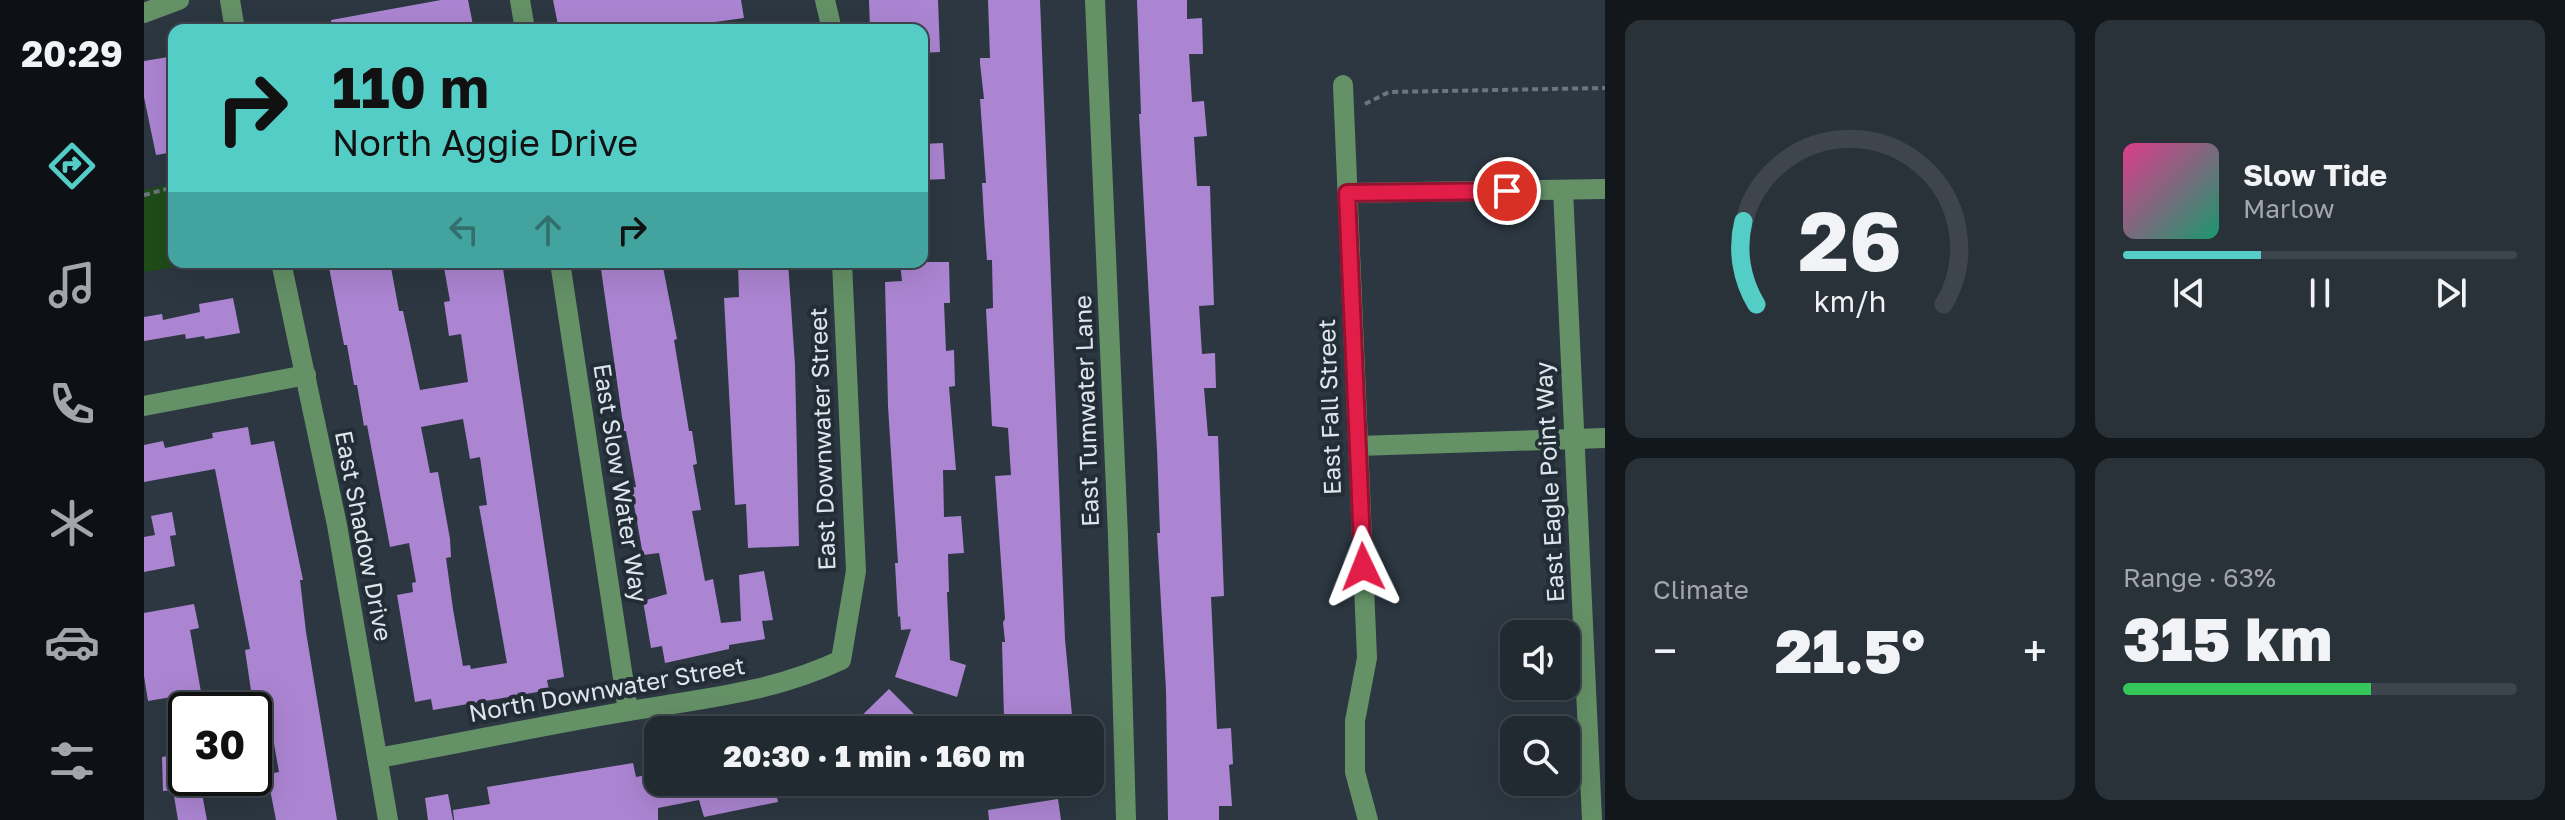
<!DOCTYPE html>
<html lang="en">
<head>
<meta charset="utf-8">
<style>
	:root { --surface:#212931; --page:#293139; --text:#f1f3f6; --muted:#a2a6ab; --line:#3e454d; --accent:#54cdc7 }
	body { margin:0; font-family:"Golos Text",sans-serif; background:var(--page); color:var(--text); height:100vh; display:flex; flex-direction:column; font-size:30px; white-space:nowrap }
	* { box-sizing:border-box; margin:0 }
	p { font-size:26px; color:var(--muted) }
	.icon { flex:none; width:44px; height:44px; fill:none; stroke:currentColor; stroke-width:2; stroke-linecap:round; stroke-linejoin:round }
	.map { position:relative; flex:1; overflow:hidden }
	.details { display:flex; flex-direction:column; gap:20px; padding:20px; background:#12171b; width:960px }
	.details>* { flex:none }
	.banner { position:absolute; left:24px; top:24px; width:760px; height:244px; border-radius:16px; box-shadow:0 8px 32px #0002,0 0 0 2px var(--line); background:#54cdc7; color:#111; overflow:hidden }
	.fabs { position:absolute; left:1356px; top:620px; display:grid; gap:16px }
	.fabs a { display:grid; place-items:center; width:80px; height:80px; border-radius:16px; background:var(--surface); box-shadow:0 8px 32px #0002,0 0 0 2px var(--line); font-size:40px }
	.speed { position:absolute; left:24px; top:692px; display:flex; gap:16px; font-size:40px; font-weight:700; text-align:center }
	.speed>* { display:grid; place-content:center; width:104px; height:104px; border-radius:50%; background:var(--surface); box-shadow:0 8px 32px #0002,0 0 0 2px var(--line); line-height:1 }
	.speed .limit { border:4px solid #111; border-radius:12px; background:#fff; color:#111 }
	.pin { position:absolute; display:grid; place-items:center; width:68px; height:68px; color:#fff; margin:-34px; border:4px solid #fff; border-radius:50%; box-shadow:0 2px 8px #0007 }
	.me { position:absolute; width:88px; margin:-44px; rotate:358deg; stroke-linejoin:round; filter:drop-shadow(0 0 6px #0008) }
	.turn { display:flex; align-items:center; gap:28px; height:168px; padding:0 32px; font-size:36px }
	.turn .icon { width:104px; height:104px; stroke-width:2.5 }
	.turn b { display:block; font-size:56px; line-height:68px }
	.lanes { display:flex; align-items:center; height:76px; padding:0 32px; background:#0003; justify-content:center; gap:40px; direction:ltr }
	.lanes .off { opacity:.35 }
	.big { font-size:60px; font-weight:800; line-height:1.1 }
	.details .tile { flex:1; display:flex; flex-direction:column; justify-content:center; gap:12px; min-width:0; padding:0 28px; border-radius:16px; background:var(--page) }
	.details .dial { align-items:center; gap:0 }
	.dial svg { height:208px; overflow:visible; fill:none; stroke:var(--line); stroke-width:7; stroke-linecap:round; text-anchor:middle }
	.dial text { fill:var(--text); stroke:none }
	.song { display:flex; align-items:center; gap:24px }
	.cover { width:96px; height:96px; border-radius:12px; background:linear-gradient(135deg,hsl(330 70% 55%),hsl(160 70% 35%)) }
	.played { height:8px; border-radius:4px; background:linear-gradient(90deg,var(--accent) 35%,var(--line) 35%) }
	.keys { display:flex; justify-content:space-around; direction:ltr }
	.heat { display:flex; justify-content:space-between; align-items:center; font-size:44px; direction:ltr }
	.charge { height:12px; border-radius:6px; background:linear-gradient(90deg,#34c759 63%,var(--line) 0) }
	.details .tiles { flex:1; display:grid; gap:20px; grid-template-columns:repeat(2,1fr) }
	.trip { position:absolute; left:500px; top:716px; width:460px; height:80px; border-radius:16px; background:var(--surface); box-shadow:0 8px 32px #0002,0 0 0 2px var(--line); font-weight:800; line-height:80px; text-align:center }
	main { display:flex; flex:1; min-height:0 }
	.menu { display:flex; flex-direction:column; width:144px; justify-content:space-around; align-items:center; background:#0d1014; color:var(--muted) }
	.menu .icon { width:56px; height:56px }
	.menu .on { color:var(--accent) }
	.menu b { font-size:36px; color:var(--text) }
	.map>svg:first-child { display:block }
</style>
</head>
<body>
<main>
<nav class="menu">
<b>20:29</b>
<svg class="icon on" aria-label="directions" viewBox="0 0 24 24"><path d="M12 3l9 9-9 9-9-9zM9 14v-3h6M13 9l2 2-2 2"/></svg>
<svg class="icon" aria-label="music" viewBox="0 0 24 24"><path d="M9 18V5l10-2v13"/><circle cx="6" cy="18" r="3"/><circle cx="16" cy="16" r="3"/></svg>
<svg class="icon" aria-label="phone" viewBox="0 0 24 24"><path d="M5 4h4l2 5-3 2q2 4 5 5l2-3 5 2v4C11 20 4 13 5 4z"/></svg>
<svg class="icon" aria-label="climate" viewBox="0 0 24 24"><path d="M12 3v18M4 7l16 10M4 17L20 7"/></svg>
<svg class="icon" aria-label="car" viewBox="0 0 24 24"><path d="M5 17H2v-5l4-1 3-4h7l3 4 3 1v5h-3M9 17h6M6 11h13"/><circle cx="7" cy="17" r="2"/><circle cx="17" cy="17" r="2"/></svg>
<svg class="icon" aria-label="filters" viewBox="0 0 24 24"><path d="M4 7h16M4 17h16"/><circle cx="9" cy="7" r="2"/><circle cx="15" cy="17" r="2"/></svg>
</nav>
<div class="map">
<svg width="1461" height="820" viewBox="0 0 1461 820">
	<rect width="100%" height="100%" fill="#2c3741"/>
	<polygon fill="#1f4c19" points="30,183 30,262 62,262 0,272 0,190"/>
	<g fill="#ac85d2" fill-rule="evenodd">
		<polygon points="297,0 324,0 330,30 188,30 187,20"/>
		<polygon points="409,0 597,0 600,18 512,30 511,24 475,30 415,30"/>
		<polygon points="725,0 794,0 796,52 778,53 778,30 726,30"/>
		<polygon points="844,0 896,0 921,639 928,715 860,718 858,642 861,642 859,622 861,619 851,476 867,475 864,428 848,426 842,309 849,308 848,260 843,260 840,218 838,183 842,183 836,99 840,99 836,63 836,58 846,58"/>
		<polygon points="993,0 1043,0 1043,19 1058,18 1059,54 1045,54 1048,102 1060,101 1063,136 1050,137 1053,186 1066,186 1067,221 1070,305 1055,306 1058,354 1071,353 1072,388 1060,388 1064,436 1074,436 1080,596 1067,597 1073,729 1087,728 1089,764 1085,765 1088,806 1075,806 1075,820 1024,820 1022,690 1013,533 1016,533 1013,450 995,114 997,114"/>
		<polygon points="30,56 30,152 12,155 0,97 0,61"/>
		<polygon points="799,143 801,179 778,180 778,144"/>
		<path d="M184,262H246L255,311H259L276,390L324,382L317,334L305,336L300,302L306,301L299,262H358L420,677L403,680L405,690L289,710L287,699L271,702L253,595L269,592L268,583L272,582L265,543L246,547L223,425L220,426L213,385H210L203,345H200ZM319,419L326,459L336,457L343,505L335,506L363,663L327,669L326,665L319,666L309,609L302,558L307,557L306,539L294,472L286,473L277,427Z"/>
		<polygon points="456,262 518,262 533,339 530,340 545,431 548,431 553,464 549,465 557,510 548,511 561,581 569,579 577,623 597,621 595,575 620,571 629,620 618,621 621,639 585,645 585,649 521,663 518,646 507,648 499,601 523,594 515,553 499,555 487,488 492,487 482,431 480,431"/>
		<polygon points="594,262 644,262 651,365 655,546 604,548 602,504 591,505 580,298 595,297"/>
		<polygon points="756,262 805,262 806,303 800,303 802,351 810,350 811,386 805,387 812,470 799,470 800,517 817,516 820,553 804,554 805,592 803,592 806,660 822,665 813,697 751,677 767,629 757,630 756,616 754,617 751,563 754,563 744,406 741,282 758,281"/>
		<polygon points="89,298 96,333 61,339 60,336 42,339 41,334 0,341 0,317 18,314 19,320 56,312 55,304"/>
		<polygon points="104,427 107,445 130,441 159,580 156,580 162,632 193,820 132,820 123,774 135,772 126,721 112,724 101,650 106,649 71,469 0,482 0,445 19,441 21,448 69,438 68,433"/>
		<polygon points="28,512 32,535 26,536 31,566 0,572 0,537 11,535 7,516"/>
		<polygon points="50,604 55,628 46,630 57,692 4,701 0,676 0,613"/>
		<polygon points="745,689 786,730 703,730"/>
		<polygon points="42,753 42,778 55,778 63,820 34,820 29,790 19,791 18,757"/>
		<polygon points="489,763 492,777 514,773 514,782 630,782 634,802 560,817 555,800 514,808 514,820 310,820 309,810 346,804 343,787"/>
		<polygon points="304,794 309,820 284,820 281,798"/>
		<polygon points="914,799 917,820 845,820 844,810"/>
	</g>
	<g fill="none" stroke-linecap="round" stroke-linejoin="round">
		<g stroke="#6c767f" stroke-width="4" stroke-dasharray="6 4" stroke-linecap="butt">
			<polyline points="1221,104 1245,92 1461,88"/>
			<polyline points="0,195 30,187"/>
		</g>
		<g stroke="#659167" stroke-width="20">
			<polyline points="86,0 91,30"/>
			<polyline points="376,0 381,30"/>
			<polyline points="681,0 688,30"/>
			<polyline points="951,0 974,536 982,820"/>
			<polyline points="0,13 35,0"/>
			<polyline points="1199,85 1223,658 1211,721 1211,772 1224,820"/>
			<polyline points="1419,190 1448,820"/>
			<polyline points="1203,193 1461,189"/>
			<polyline points="137,262 193,525 244,820"/>
			<polyline points="416,262 484,711"/>
			<polyline points="0,406 162,375"/>
			<polyline points="1214,446 1461,438"/>
			<path d="M234,758C318,743 401,725 485,711C558,699 630,692 697,660L712,571L698,262"/>
		</g>
	</g>
	<g fill="none" stroke-linecap="round" stroke-linejoin="round">
		<g stroke="#92132f" stroke-width="20">
			<polyline id="route" points="1219,567 1203,193 1363,191"/>
		</g>
		<use href="#route" stroke="#e11d48" stroke-width="14"/>
	</g>
	<g text-anchor="middle" stroke-width="8" stroke-linejoin="round" paint-order="stroke">
		<g font-size="24" fill="#dee5ec" stroke="#222d36">
			<text transform="translate(1186 407) rotate(-92)" y="8">East Fall Street</text>
			<text transform="translate(943 411) rotate(-92)" y="8">East Tumwater Lane</text>
			<text transform="translate(679 439) rotate(-92)" y="8">East Downwater Street</text>
			<text transform="translate(1406 482) rotate(-93)" y="8">East Eagle Point Way</text>
			<text transform="translate(476 483) rotate(81)" y="8">East Slow Water Way</text>
			<text transform="translate(219 536) rotate(79)" y="8">East Shadow Drive</text>
			<text transform="translate(463 690) rotate(-10)" y="8">North Downwater Street</text>
		</g>
	</g>
</svg>
<div class="fabs">
<a><svg class="icon" aria-label="sound" viewBox="0 0 24 24"><path d="M4 9h4l5-4v14l-5-4H4zM17 9q2 3 0 6"/></svg></a>
<a><svg class="icon" aria-label="search" viewBox="0 0 24 24"><circle cx="10" cy="10" r="6"/><path d="M15 15l6 6"/></svg></a>
</div>
<div class="speed"><div class="limit">30</div></div>
<div class="pin" style="left:1363px;top:191px;background:#d93025"><svg class="icon" aria-label="arrive" viewBox="0 0 24 24"><path d="M6 21V4h12l-3 4 3 4H6"/></svg></div>
<svg class="me" style="left:1219px;top:567px" viewBox="-20 -20 40 40"><path d="M0-17L14 15 0 8-14 15z" fill="#e11d48" stroke="#fff" stroke-width="4"/></svg>
<div class="trip">20:30 · 1 min · 160 m</div>
<div class="banner">
<div class="turn"><svg class="icon" aria-label="right" viewBox="0 0 24 24"><path d="M7 20v-9h11M14 6l5 5-5 5"/></svg><div><b>110 m</b>North Aggie Drive</div></div>
<div class="lanes"><svg class="icon off" aria-label="left" viewBox="0 0 24 24"><path d="M17 20v-9H6M10 6l-5 5 5 5"/></svg><svg class="icon off" aria-label="ahead" viewBox="0 0 24 24"><path d="M12 20V5M6 11l6-6 6 6"/></svg><svg class="icon" aria-label="right" viewBox="0 0 24 24"><path d="M7 20v-9h11M14 6l5 5-5 5"/></svg></div>
</div>
</div>
<section class="details">
<div class="tiles">
<div class="tile dial"><svg viewBox="0 0 100 80">
<path d="M14 69A42 42 0 1 1 86 69"/>
<path d="M14 69A42 42 0 0 1 9 37" stroke="#54cdc7"/>
<text x="50" y="56" font-size="32" font-weight="700">26</text>
<text x="50" y="72" font-size="11">km/h</text>
</svg></div>
<div class="tile">
<div class="song"><i class="cover"></i><div><b>Slow Tide</b><p>Marlow</p></div></div>
<div class="played"></div>
<div class="keys"><svg class="icon" aria-label="previous" viewBox="0 0 24 24"><path d="M18 5L8 12l10 7zM5 5v14"/></svg><svg class="icon" aria-label="pause" viewBox="0 0 24 24"><path d="M8 5v14M16 5v14"/></svg><svg class="icon" aria-label="next" viewBox="0 0 24 24"><path d="M6 5l10 7-10 7zM19 5v14"/></svg></div>
</div>
<div class="tile"><p>Climate</p>
<div class="heat"><a>−</a><b class="big">21.5°</b><a>+</a></div>
</div>
<div class="tile"><p>Range · 63%</p><b class="big">315 km</b><div class="charge"></div></div>
</div>
</section>
</main>
</body>
</html>
